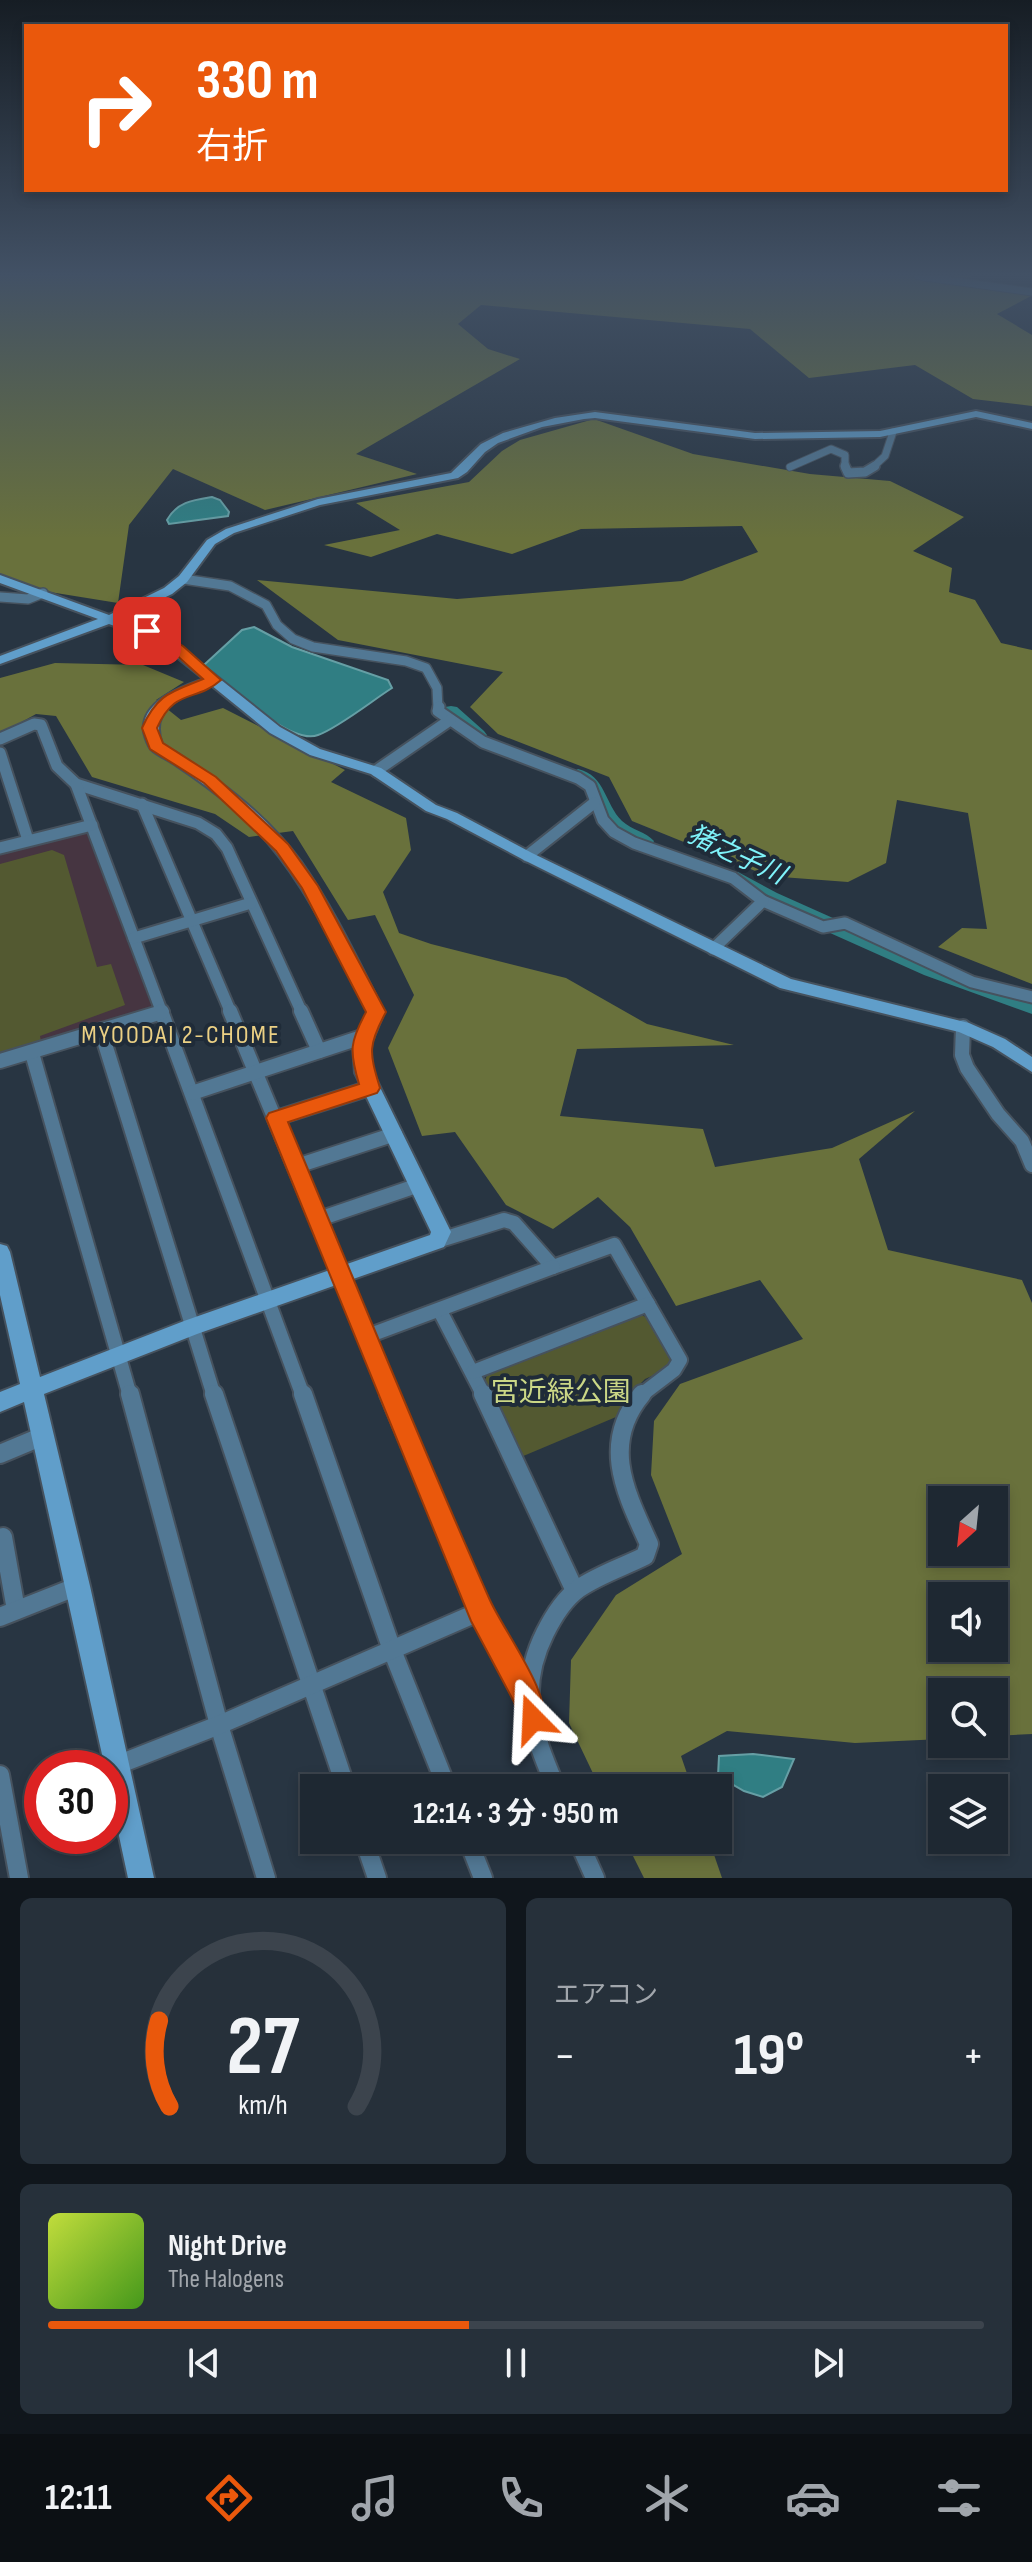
<!DOCTYPE html>
<html lang="ja">
<head>
<meta charset="utf-8">
<style>
	:root { --surface:#1e2832; --page:#26303a; --text:#f1f3f6; --muted:#a1a6ac; --line:#3c444d; --accent:#ea580c }
	body { margin:0; font-family:"Sofia Sans Condensed","Noto Sans JP",sans-serif; background:var(--page); color:var(--text); height:100vh; display:flex; flex-direction:column; font-size:30px; white-space:nowrap }
	* { box-sizing:border-box; margin:0 }
	p { font-size:26px; color:var(--muted) }
	.icon { flex:none; width:44px; height:44px; fill:none; stroke:currentColor; stroke-width:2; stroke-linecap:round; stroke-linejoin:round }
	.map { position:relative; height:1878px; overflow:hidden }
	.panel { display:flex; flex-direction:column; gap:20px; padding:20px; background:#10161c; flex:1 }
	.panel>* { flex:none }
	.guide { position:absolute; left:24px; top:24px; width:984px; height:168px; border-radius:0px; box-shadow:0 4px 12px #0003,0 0 0 2px var(--line); background:#ea580c; color:#fff; overflow:hidden }
	.needle { width:52px; rotate:207deg }
	.controls { position:absolute; left:928px; top:1486px; display:grid; gap:16px }
	.controls a { display:grid; place-items:center; width:80px; height:80px; border-radius:0px; background:var(--surface); box-shadow:0 4px 12px #0003,0 0 0 2px var(--line); font-size:40px }
	.speed { position:absolute; left:24px; top:1750px; display:flex; gap:16px; font-size:40px; font-weight:700; text-align:center }
	.speed>* { display:grid; place-content:center; width:104px; height:104px; border-radius:50%; background:var(--surface); box-shadow:0 4px 12px #0003,0 0 0 2px var(--line); line-height:1 }
	.speed .limit { border:12px solid #d22; background:#fff; color:#111 }
	.pin { position:absolute; display:grid; place-items:center; width:68px; height:68px; color:#fff; margin:-34px; border-radius:16px; box-shadow:0 4px 12px #0006 }
	.me { position:absolute; width:88px; margin:-44px; rotate:339deg; stroke-linejoin:round; filter:drop-shadow(0 0 6px #0008) }
	.turn { display:flex; align-items:center; gap:28px; height:168px; padding:0 40px; font-size:36px }
	.turn .icon { width:104px; height:104px; stroke-width:2.5 }
	.turn b { display:block; font-size:56px; line-height:68px }
	.big { font-size:60px; font-weight:700; line-height:1.1 }
	.panel .tile { flex:1; display:flex; flex-direction:column; justify-content:center; gap:12px; min-width:0; padding:0 28px; border-radius:12px; background:var(--page) }
	.panel .dial { align-items:center; gap:0 }
	.dial svg { height:208px; overflow:visible; fill:none; stroke:var(--line); stroke-width:7; stroke-linecap:round; text-anchor:middle }
	.dial text { fill:var(--text); stroke:none }
	.song { display:flex; align-items:center; gap:24px }
	.cover { width:96px; height:96px; border-radius:12px; background:linear-gradient(135deg,hsl(70 70% 55%),hsl(100 70% 35%)) }
	.played { height:8px; border-radius:4px; background:linear-gradient(90deg,var(--accent) 45%,var(--line) 45%) }
	.keys { display:flex; justify-content:space-around; direction:ltr }
	.heat { display:flex; justify-content:space-between; align-items:center; font-size:44px; direction:ltr }
	.panel .tiles { flex:1; display:grid; gap:20px; grid-template-columns:1fr 1fr }
	.tile:last-child { grid-column:span 2 }
	.trip { position:absolute; left:300px; top:1774px; width:432px; height:80px; border-radius:0px; background:var(--surface); box-shadow:0 4px 12px #0003,0 0 0 2px var(--line); font-weight:700; line-height:80px; text-align:center }
	.dock { display:flex; height:128px; justify-content:space-around; align-items:center; background:#0c1014; color:var(--muted) }
	.dock .icon { width:56px; height:56px }
	.dock .selected { color:var(--accent) }
	.dock b { font-size:36px; color:var(--text) }
	.map>svg:first-child { display:block }
</style>
</head>
<body>
<div class="map">
<svg width="1032" height="1878" viewBox="0 0 1032 1878">
	<rect width="100%" height="100%" fill="#283542"/>
	<polygon fill="#463541" points="80,832 87,834 152,1007 147,1013 0,1056 0,853"/>
	<g fill="#535931">
		<polygon points="52,850 64,855 97,967 111,964 125,1005 40,1036 41,1042 0,1054 0,864"/>
		<polygon points="638,1314 649,1318 673,1357 668,1369 645,1379 630,1394 616,1417 521,1457 484,1382 489,1371"/>
	</g>
	<g fill="#69713c" fill-rule="evenodd">
		<polygon points="0,276 972,276 966,280 1031,296 997,314 1032,335 1032,406 973,399 915,365 809,378 750,329 481,305 458,324 488,349 520,359 356,454 417,474 265,510 173,469 129,525 118,603 0,584"/>
		<polygon points="594,419 693,454 810,474 890,481 964,517 913,551 952,568 949,592 975,600 1001,643 1032,650 1032,984 938,947 962,928 987,929 968,813 897,800 886,863 848,882 768,876 632,821 609,777 498,734 470,707 503,672 338,640 257,580 457,599 682,581 758,552 742,526 581,529 512,554 437,534 371,557 324,545 400,530 356,503 469,482 502,451 520,440"/>
		<path d="M55,663L143,665L184,682L156,700L181,720L223,708L345,770L331,782L406,818L411,850L383,892L399,933L431,944L566,978L647,1024L734,1045L577,1049L560,1116L703,1129L715,1167L832,1148L915,1111L859,1159L888,1250L1022,1280L1032,1303V1734L994,1736V1692H942V1739L855,1743L727,1731L681,1756L692,1788H600L569,1723L571,1660L616,1595L682,1554L651,1475L654,1421L680,1384L803,1339L760,1280L676,1306L630,1227L598,1197L553,1229L506,1205L455,1132L422,1136L388,1048L414,995L375,915L348,920L293,831L249,837L215,814L92,777L56,716L36,714L0,734V678ZM942,1500H994V1552H942ZM942,1596H994V1648H942Z"/>
		<polygon points="625,1840 709,1840 722,1878 644,1878"/>
	</g>
	<g fill="#307e83" stroke="#669fa5" stroke-width="2">
		<path d="M212,497L220,500L229,512L228,516L169,524L167,520C177,502 193,500 212,497Z"/>
		<path d="M254,627L292,647L388,680L392,688C373,700 338,728 318,735C289,746 227,683 204,665L242,630Z"/>
		<polygon points="753,1754 794,1759 782,1787 763,1797 744,1791 718,1776 719,1756"/>
	</g>
	<g fill="none" stroke-linecap="round" stroke-linejoin="round">
		<g fill="#307e83" fill-rule="evenodd">
			<polygon points="451,706 457,707 484,731 487,735 484,739 472,739 445,715 443,711 445,707"/>
			<path d="M578,769C606,776 604,803 622,821C632,830 646,832 654,841L652,845H638L612,832L598,814L585,787L569,774Z"/>
			<polygon points="738,872 777,893 938,965 1032,999 1032,1014 924,975 763,903 731,882 728,878 731,874"/>
		</g>
		<g stroke="#46525e" stroke-width="9">
			<g id="street-far4">
				<polyline points="918,276 1032,292"/>
				<polyline points="790,467 831,449 845,455 845,468"/>
				<polyline points="872,468 885,456 893,432"/>
			</g>
		</g>
		<g stroke="#46525e" stroke-width="12">
			<g id="street-far3">
				<polyline points="845,466 848,473 865,472 875,466"/>
				<polyline points="183,579 230,586 266,605 277,625 293,639 313,647 406,661 426,668 437,688 438,709"/>
				<polyline points="0,597 28,599 43,593"/>
			</g>
		</g>
		<g stroke="#46525e" stroke-width="15">
			<g id="street-far2">
				<polyline points="439,707 438,711 483,742 578,778 590,786 603,820 614,832 634,843 733,878 763,901 823,927 845,923 972,982 1032,997"/>
				<polyline points="0,739 34,724 41,725 57,766 76,784 198,823 216,834 227,848 302,1013"/>
				<polyline points="0,753 28,840"/>
				<polyline points="376,771 450,720"/>
				<polyline points="76,784 162,1013"/>
				<polyline points="142,804 231,1013"/>
				<polyline points="0,848 92,825"/>
				<polyline points="527,856 594,803"/>
				<polyline points="134,938 251,903"/>
				<polyline points="713,949 763,901"/>
				<polyline points="158,1013 162,1012"/>
			</g>
		</g>
		<g stroke="#46525e" stroke-width="18">
			<g id="street-far1">
				<polyline points="161,1011 303,1396"/>
				<polyline points="230,1011 390,1396"/>
				<polyline points="301,1011 319,1051"/>
				<polyline points="963,1027 962,1055 967,1068 998,1114 1022,1141 1032,1165"/>
				<polyline points="101,1031 214,1396"/>
				<polyline points="32,1053 130,1396"/>
				<polyline points="0,1061 162,1012"/>
				<polyline points="192,1093 362,1037"/>
				<polyline points="276,1118 370,1088"/>
				<polyline points="297,1166 395,1134"/>
				<polyline points="319,1219 419,1185"/>
				<polyline points="437,1241 504,1220 514,1223 553,1267 614,1245 680,1360 674,1370 640,1396"/>
				<polyline points="440,1311 484,1396"/>
				<polyline points="365,1337 553,1267"/>
				<polyline points="473,1372 648,1304"/>
			</g>
		</g>
		<g stroke="#46525e" stroke-width="22">
			<g id="street">
				<polyline points="130,1394 219,1725 266,1878"/>
				<polyline points="214,1394 346,1788"/>
				<polyline points="303,1394 392,1650 447,1788"/>
				<polyline points="389,1394 481,1611 527,1697"/>
				<polyline points="483,1394 575,1591"/>
				<polyline points="0,1454 43,1436"/>
				<polyline points="0,1538 3,1537 16,1610"/>
				<polyline points="0,1617 78,1586"/>
				<polyline points="117,1765 219,1725 481,1611"/>
				<polyline points="0,1775 19,1878"/>
				<path d="M556,1788C533,1733 516,1691 545,1633C553,1617 563,1600 578,1589C598,1575 623,1567 645,1556L649,1544C626,1493 600,1444 642,1394"/>
				<polyline points="364,1840 377,1878"/>
				<polyline points="468,1840 483,1878"/>
				<polyline points="578,1840 595,1878"/>
			</g>
		</g>
		<g stroke="#46525e" stroke-width="4">
			<path id="secondary" d="M976,411L1032,423V429L976,417L880,437L755,439L595,418L584,419L542,427L498,443L485,452L467,472L458,478L320,505L234,533L215,544L187,582L172,594L120,619L166,636L280,727L320,749L381,768L436,805L457,813L532,853L791,979L969,1023L1005,1039L1032,1057V1072L993,1047L959,1032L780,988L522,859L447,819L426,811L371,774L310,755L270,733L211,685C183,696 148,707 162,744C214,776 265,812 301,862C334,909 358,961 384,1012L370,1046L373,1073L451,1232L444,1247L197,1334L44,1394L90,1586L154,1878H128L110,1794V1768H105L24,1402L0,1412V1392L20,1384L0,1295V1244L7,1246L10,1252L40,1377L184,1321L430,1235L431,1232L355,1073L353,1046L368,1012C330,939 298,864 235,809C216,793 197,779 176,765C169,760 157,755 151,749C148,745 145,736 144,732C140,701 182,687 204,679L158,642L109,624L0,664V656L98,619L0,583V575L109,615L164,588L179,576L207,540L226,529L318,499L451,473L481,444L503,433L555,418L595,412L755,433L880,431Z"/>
		</g>
		<use href="#street-far4" stroke="#527894" stroke-width="7"/>
		<use href="#street-far3" stroke="#527894" stroke-width="9"/>
		<use href="#street-far2" stroke="#527894" stroke-width="11"/>
		<use href="#street-far1" stroke="#527894" stroke-width="14"/>
		<use href="#street" stroke="#527894" stroke-width="18"/>
		<use href="#secondary" fill="#609eca" fill-rule="evenodd"/>
	</g>
	<linearGradient id="sky" x2="0" y2="1"><stop stop-color="#161d24"/><stop offset="0.51" stop-color="#425165"/><stop offset="1" stop-color="#425165" stop-opacity="0"/></linearGradient>
	<rect width="1032" height="539" fill="url(#sky)"/>
	<path fill="#ea580c" stroke="#983908" stroke-width="2" d="M147,626L183,646L221,680C195,703 175,687 157,728L163,743L216,777L288,844L318,886L386,1012C368,1045 369,1052 380,1088L377,1093L288,1122C355,1281 419,1441 489,1598C502,1629 556,1699 543,1729L533,1734L523,1729L514,1702L471,1621L266,1118L269,1113L359,1084C349,1050 350,1042 366,1012L302,888L276,851L204,783L150,749L142,728C157,694 171,692 203,679L173,652L142,634L140,631Z"/>
	<g text-anchor="middle" stroke-width="8" stroke-linejoin="round" paint-order="stroke">
		<g font-size="26" font-style="italic" fill="#7ff3fa" stroke="#1f2b38">
			<text transform="translate(737 854) rotate(25)" y="9">猪之子川</text>
		</g>
		<g font-size="26" letter-spacing="2" fill="#ebd084" stroke="#1f2b38">
			<text x="181" y="1043">MYOODAI 2-CHOME</text>
		</g>
		<g font-size="28" fill="#cbd786" stroke="#1f2b38">
			<text x="561" y="1401">宮近緑公園</text>
		</g>
	</g>
</svg>
<div class="controls">
<a><svg class="needle" viewBox="-14 -14 28 28"><path d="M0-13l5 13h-10z" fill="#e53935"/><path d="M0 13l5-13h-10z" fill="#a1a6ac"/></svg></a>
<a><svg class="icon" aria-label="sound" viewBox="0 0 24 24"><path d="M4 9h4l5-4v14l-5-4H4zM17 9q2 3 0 6"/></svg></a>
<a><svg class="icon" aria-label="search" viewBox="0 0 24 24"><circle cx="10" cy="10" r="6"/><path d="M15 15l6 6"/></svg></a>
<a><svg class="icon" aria-label="layers" viewBox="0 0 24 24"><path d="M12 4l9 5-9 5-9-5zM3 14l9 5 9-5"/></svg></a>
</div>
<div class="speed"><div class="limit">30</div></div>
<div class="pin" style="left:147px;top:631px;background:#d93025"><svg class="icon" aria-label="arrive" viewBox="0 0 24 24"><path d="M6 21V4h12l-3 4 3 4H6"/></svg></div>
<svg class="me" style="left:533px;top:1719px" viewBox="-20 -20 40 40"><path d="M0-17L14 15 0 8-14 15z" fill="#ea580c" stroke="#fff" stroke-width="4"/></svg>
<div class="trip">12:14 · 3 分 · 950 m</div>
<div class="guide">
<div class="turn"><svg class="icon" aria-label="right" viewBox="0 0 24 24"><path d="M7 20v-9h11M14 6l5 5-5 5"/></svg><div><b>330 m</b>右折</div></div>
</div>
</div>
<section class="panel">
<div class="tiles">
<div class="tile dial"><svg viewBox="0 0 100 80">
<path d="M14 69A42 42 0 1 1 86 69"/>
<path d="M14 69A42 42 0 0 1 10 36" stroke="#ea580c"/>
<text x="50" y="56" font-size="32" font-weight="700">27</text>
<text x="50" y="72" font-size="11">km/h</text>
</svg></div>
<div class="tile"><p>エアコン</p>
<div class="heat"><a>−</a><b class="big">19°</b><a>+</a></div>
</div>
<div class="tile">
<div class="song"><i class="cover"></i><div><b>Night Drive</b><p>The Halogens</p></div></div>
<div class="played"></div>
<div class="keys"><svg class="icon" aria-label="previous" viewBox="0 0 24 24"><path d="M18 5L8 12l10 7zM5 5v14"/></svg><svg class="icon" aria-label="pause" viewBox="0 0 24 24"><path d="M8 5v14M16 5v14"/></svg><svg class="icon" aria-label="next" viewBox="0 0 24 24"><path d="M6 5l10 7-10 7zM19 5v14"/></svg></div>
</div>
</div>
</section>
<nav class="dock">
<b>12:11</b>
<svg class="icon selected" aria-label="directions" viewBox="0 0 24 24"><path d="M12 3l9 9-9 9-9-9zM9 14v-3h6M13 9l2 2-2 2"/></svg>
<svg class="icon" aria-label="music" viewBox="0 0 24 24"><path d="M9 18V5l10-2v13"/><circle cx="6" cy="18" r="3"/><circle cx="16" cy="16" r="3"/></svg>
<svg class="icon" aria-label="phone" viewBox="0 0 24 24"><path d="M5 4h4l2 5-3 2q2 4 5 5l2-3 5 2v4C11 20 4 13 5 4z"/></svg>
<svg class="icon" aria-label="climate" viewBox="0 0 24 24"><path d="M12 3v18M4 7l16 10M4 17L20 7"/></svg>
<svg class="icon" aria-label="car" viewBox="0 0 24 24"><path d="M5 17H2v-5l4-1 3-4h7l3 4 3 1v5h-3M9 17h6M6 11h13"/><circle cx="7" cy="17" r="2"/><circle cx="17" cy="17" r="2"/></svg>
<svg class="icon" aria-label="filters" viewBox="0 0 24 24"><path d="M4 7h16M4 17h16"/><circle cx="9" cy="7" r="2"/><circle cx="15" cy="17" r="2"/></svg>
</nav>
</body>
</html>
